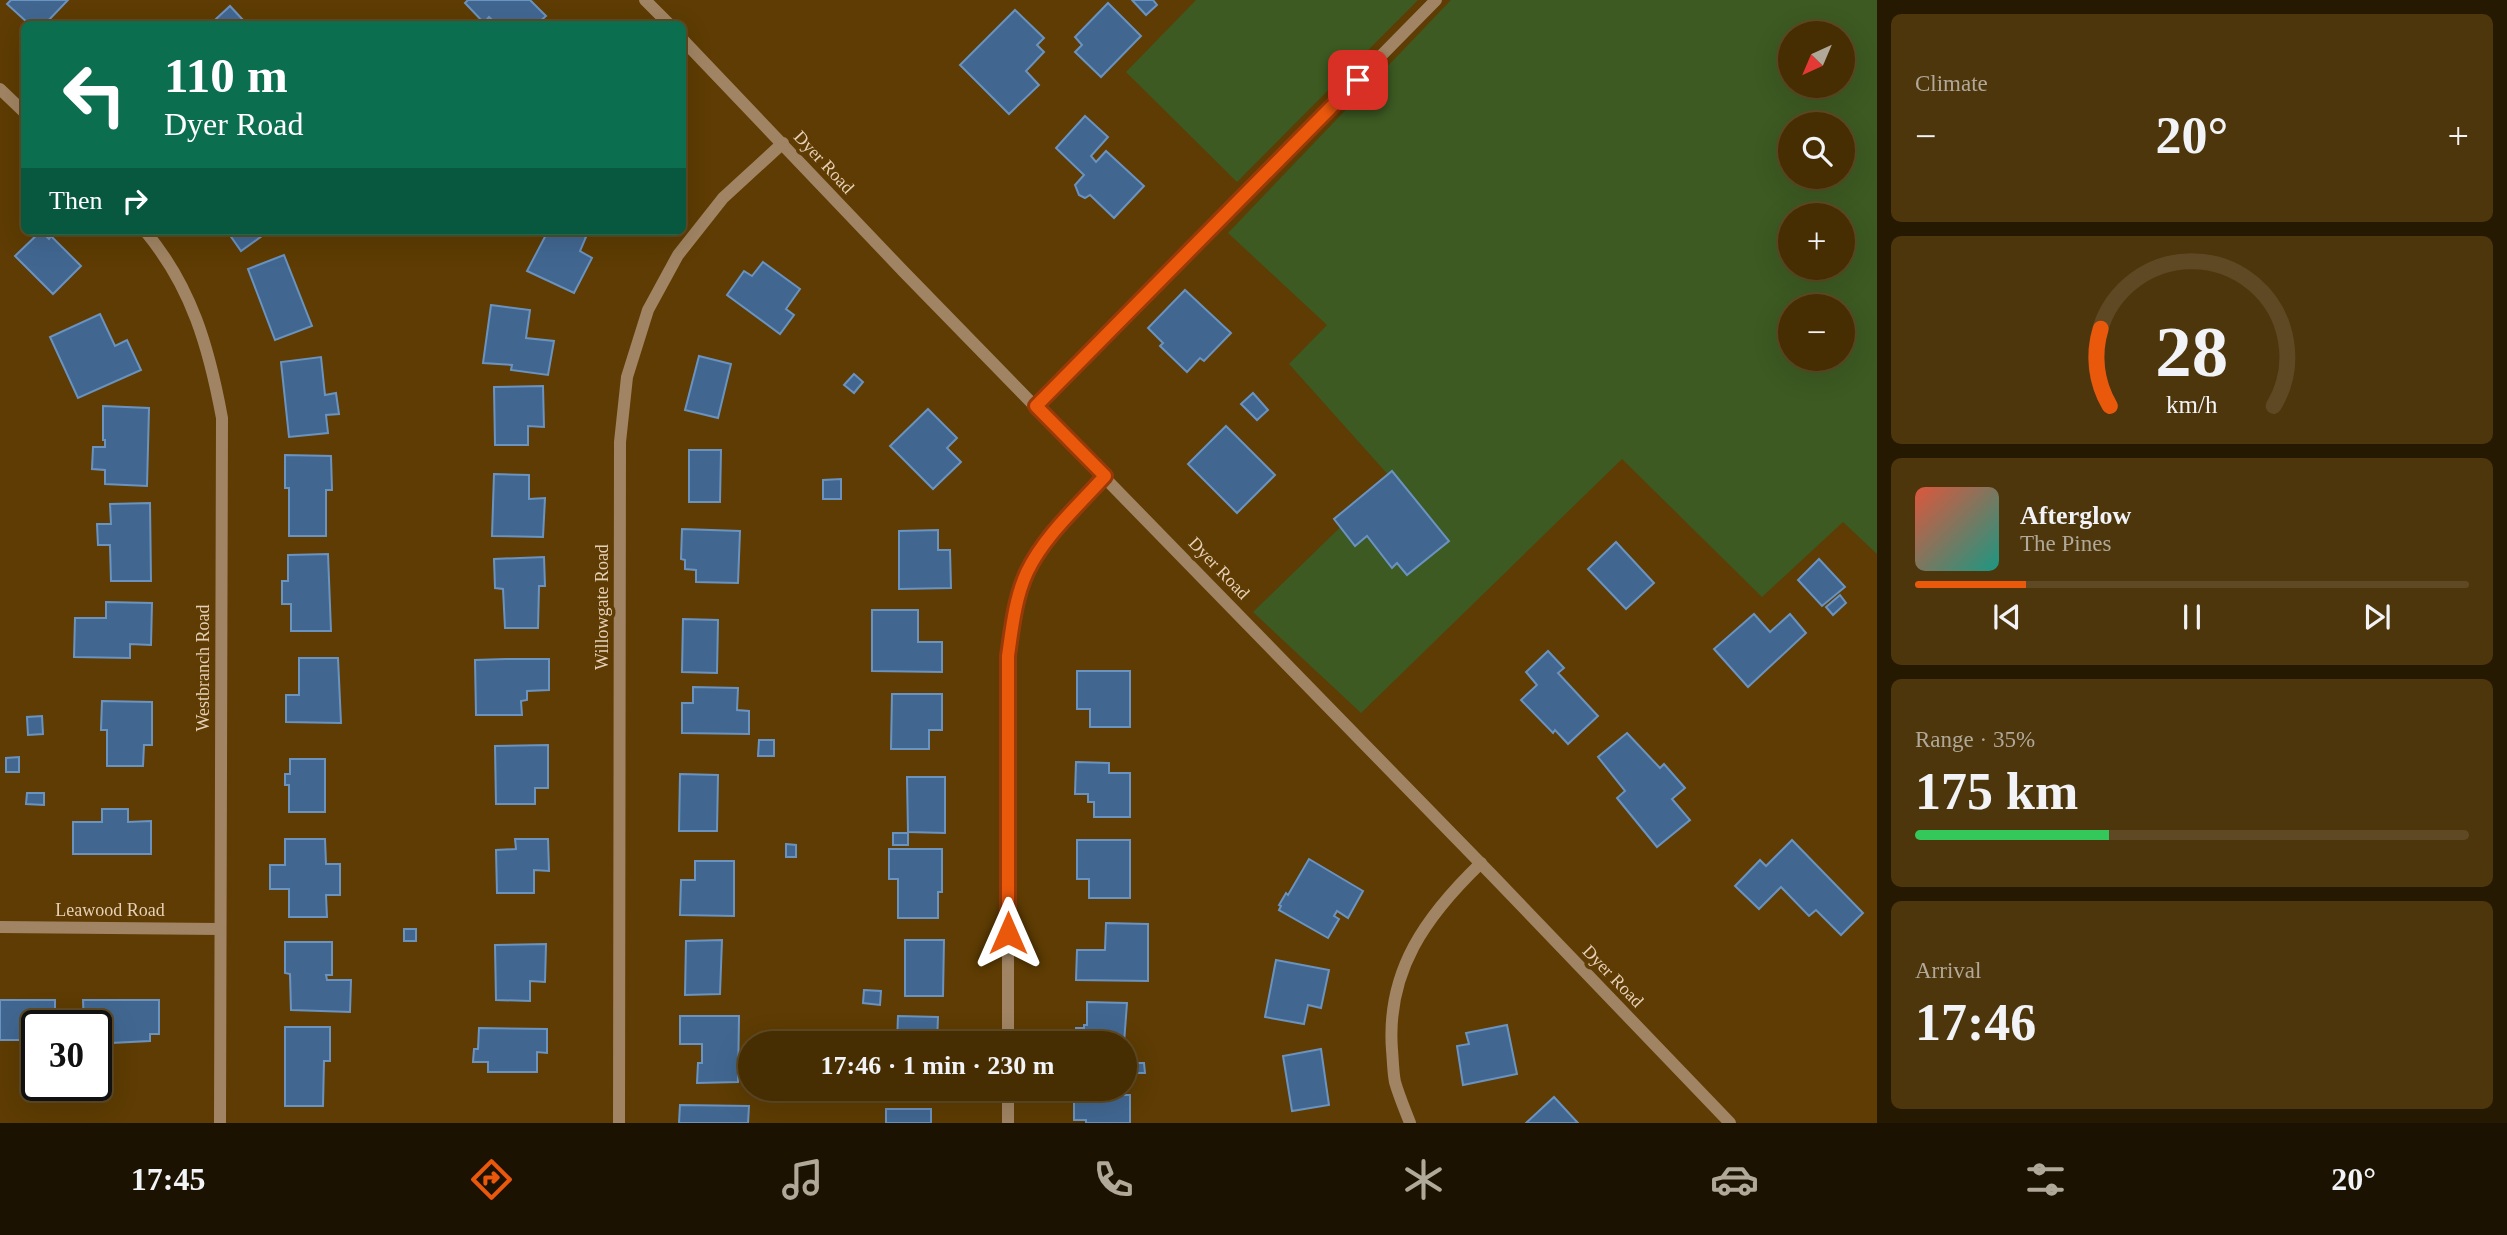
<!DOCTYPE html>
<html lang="en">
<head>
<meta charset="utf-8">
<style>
	:root { --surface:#462d02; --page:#4d350c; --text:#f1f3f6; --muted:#b0a899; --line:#5e4924; --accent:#ea580c }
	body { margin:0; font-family:Georgia,serif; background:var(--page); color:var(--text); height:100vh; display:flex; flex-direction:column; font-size:26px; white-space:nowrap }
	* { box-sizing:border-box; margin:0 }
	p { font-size:23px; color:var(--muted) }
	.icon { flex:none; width:38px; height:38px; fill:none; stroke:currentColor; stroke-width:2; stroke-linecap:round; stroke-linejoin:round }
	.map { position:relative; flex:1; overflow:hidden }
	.sheet { display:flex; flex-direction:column; gap:14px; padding:14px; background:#261901; width:630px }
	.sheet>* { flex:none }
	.banner { position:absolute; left:21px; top:21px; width:665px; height:214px; border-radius:10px; box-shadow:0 7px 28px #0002,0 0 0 2px var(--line); background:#0b6e4f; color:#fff; overflow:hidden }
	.needle { width:46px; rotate:224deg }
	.fabs { position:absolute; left:1778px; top:21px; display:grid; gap:14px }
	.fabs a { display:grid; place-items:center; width:77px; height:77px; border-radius:50%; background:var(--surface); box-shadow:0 7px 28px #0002,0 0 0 2px var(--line); font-size:35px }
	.speed { position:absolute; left:21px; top:1010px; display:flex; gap:14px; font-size:35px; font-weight:700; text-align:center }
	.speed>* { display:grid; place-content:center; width:91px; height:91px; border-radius:50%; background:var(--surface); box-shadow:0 7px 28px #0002,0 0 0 2px var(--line); line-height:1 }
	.speed .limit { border:4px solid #111; border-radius:10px; background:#fff; color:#111 }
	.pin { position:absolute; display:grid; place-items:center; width:60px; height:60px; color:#fff; margin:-30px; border-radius:14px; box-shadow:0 4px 10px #0006 }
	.me { position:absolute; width:77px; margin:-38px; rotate:0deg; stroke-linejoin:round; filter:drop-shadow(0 0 5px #0008) }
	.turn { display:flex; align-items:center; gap:24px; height:147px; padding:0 28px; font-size:32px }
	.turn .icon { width:91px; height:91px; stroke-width:2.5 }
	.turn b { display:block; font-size:49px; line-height:60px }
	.then { display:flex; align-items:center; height:66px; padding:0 28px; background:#0003; gap:14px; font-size:26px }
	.big { font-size:52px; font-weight:700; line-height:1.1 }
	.sheet .card { flex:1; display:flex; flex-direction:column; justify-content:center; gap:10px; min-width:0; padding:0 24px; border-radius:10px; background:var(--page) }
	.sheet .dial { align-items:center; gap:0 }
	.dial svg { height:182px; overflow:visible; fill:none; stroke:var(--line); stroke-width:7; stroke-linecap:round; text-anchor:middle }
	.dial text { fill:var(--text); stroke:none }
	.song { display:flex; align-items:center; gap:21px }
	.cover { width:84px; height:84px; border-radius:10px; background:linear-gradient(135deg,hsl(10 70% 55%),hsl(170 70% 35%)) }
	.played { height:7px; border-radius:4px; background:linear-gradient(90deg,var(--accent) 20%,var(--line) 20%) }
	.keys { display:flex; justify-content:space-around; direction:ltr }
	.heat { display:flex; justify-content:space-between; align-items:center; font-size:38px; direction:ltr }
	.charge { height:10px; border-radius:5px; background:linear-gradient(90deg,#34c759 35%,var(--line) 0) }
	.trip { position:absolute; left:738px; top:1031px; width:399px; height:70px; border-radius:35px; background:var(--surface); box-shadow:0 7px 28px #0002,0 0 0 2px var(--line); font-weight:700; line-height:70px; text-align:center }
	.dock { display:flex; height:112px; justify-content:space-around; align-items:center; background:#1c1201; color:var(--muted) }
	.dock .icon { width:49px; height:49px }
	.dock .selected { color:var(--accent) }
	.dock b { font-size:32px; color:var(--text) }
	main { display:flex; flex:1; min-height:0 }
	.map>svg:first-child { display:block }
</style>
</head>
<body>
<main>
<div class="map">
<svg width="1877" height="1123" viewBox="0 0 1877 1123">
	<rect width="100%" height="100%" fill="#5e3c03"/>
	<g fill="#3d5a22" fill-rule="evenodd">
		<polygon points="1196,0 1418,0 1237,182 1126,72"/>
		<path d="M1451,0H1877V554L1843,522L1762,597L1622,459L1361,713L1253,612L1391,478L1289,364L1327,325L1228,233ZM1790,33H1843V86H1790ZM1790,124H1843V177H1790ZM1790,215H1843V268H1790ZM1790,306H1843V359H1790Z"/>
	</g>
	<g fill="#416791" stroke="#6b93c0" stroke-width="2">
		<polygon points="11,0 68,0 45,24 29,24 7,4"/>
		<polygon points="468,0 530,0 546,16 537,24 496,24 489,17 484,23 465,3"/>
		<polygon points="1132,0 1153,0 1157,5 1146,15"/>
		<polygon points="1108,3 1141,36 1101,77 1075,52 1082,45 1075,37"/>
		<polygon points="230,6 243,20 238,24 222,24 216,19"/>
		<polygon points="1015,10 1044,38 1037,45 1044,52 1026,71 1039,85 1009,114 960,65"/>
		<polygon points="1085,116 1108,137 1091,156 1096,162 1106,151 1144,186 1114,218 1090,195 1085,198 1079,195 1075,185 1084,175 1056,148"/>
		<polygon points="41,231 49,239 51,236 81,266 53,294 15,256"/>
		<polygon points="227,231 269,231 241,251"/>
		<polygon points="548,231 575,231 586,237 580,251 592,258 574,293 527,271"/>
		<polygon points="284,255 312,326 275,340 248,269"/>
		<polygon points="763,262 800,289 786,309 794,315 780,334 727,295 744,271 752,276"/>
		<polygon points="1185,290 1231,333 1204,361 1200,358 1187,372 1160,346 1163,343 1148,328"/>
		<polygon points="491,305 530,310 526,338 554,341 548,375 511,370 512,365 483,363"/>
		<polygon points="100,314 115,346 127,340 141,370 78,398 50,337"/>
		<polygon points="699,356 731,364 718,418 685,410"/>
		<polygon points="321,357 325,395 336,393 339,414 326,415 328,433 289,437 281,362"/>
		<polygon points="854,374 863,382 854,393 844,385"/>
		<polygon points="543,386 544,427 528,426 528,445 495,445 494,387"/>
		<polygon points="1253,393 1268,410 1257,420 1241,404"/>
		<polygon points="103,406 149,408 147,486 105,484 105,470 92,469 93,447 105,447 105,440 103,440"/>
		<polygon points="928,409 957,438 947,448 961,462 933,489 890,446"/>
		<polygon points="1226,426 1275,475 1237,513 1188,464"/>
		<polygon points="689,450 721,450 720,502 689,502"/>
		<polygon points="285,455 331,456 332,490 326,490 326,536 289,536 289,488 285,488"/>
		<polygon points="1392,471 1449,541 1407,575 1397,563 1392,568 1367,536 1355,546 1334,519"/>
		<polygon points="494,474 529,475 529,499 545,498 543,537 492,536"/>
		<polygon points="841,479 841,499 823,499 823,480"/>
		<polygon points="150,503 151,581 111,581 110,545 98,545 97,524 111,524 110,504"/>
		<polygon points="682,529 740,531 738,583 696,582 696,570 685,569 685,560 681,559"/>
		<polygon points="938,530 938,550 950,550 951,588 899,589 899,531"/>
		<polygon points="1616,542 1654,583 1626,609 1588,569"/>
		<polygon points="328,554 331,631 291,631 291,604 282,604 282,581 288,581 288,555"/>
		<polygon points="544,557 545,586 539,586 538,628 505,628 503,589 495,588 494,559"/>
		<polygon points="1819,559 1845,587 1822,606 1798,580"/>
		<polygon points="1840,595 1846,603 1833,615 1826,607"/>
		<polygon points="106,602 152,603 151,645 130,644 130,658 74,657 75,618 106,618"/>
		<polygon points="872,610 918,610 918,642 942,642 942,672 872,671"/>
		<polygon points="1754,614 1770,632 1790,614 1806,633 1748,687 1714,649"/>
		<polygon points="683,619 718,620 717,673 682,672"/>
		<polygon points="1548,651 1564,668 1558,673 1598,716 1568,744 1555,730 1553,733 1521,700 1537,685 1526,672"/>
		<polygon points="299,658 338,658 341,723 286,722 286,695 299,695"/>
		<polygon points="506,659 549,659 549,690 527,691 527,700 521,701 522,715 476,715 475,660"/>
		<polygon points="1077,671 1130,671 1130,727 1090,727 1090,709 1077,709"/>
		<polygon points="693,687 738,688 737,710 749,711 749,734 682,733 682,703 693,703"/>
		<polygon points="892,694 942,694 942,730 929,730 929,749 891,749"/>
		<polygon points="102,701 152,702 152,745 144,745 143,766 107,766 107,730 101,730"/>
		<polygon points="42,716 43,734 28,735 27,717"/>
		<polygon points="1627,733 1660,768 1664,764 1685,788 1672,799 1690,820 1657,847 1617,798 1625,791 1598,757"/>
		<polygon points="759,740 774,740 774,756 758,756"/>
		<polygon points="548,745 548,788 535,788 535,804 496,804 495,746"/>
		<polygon points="19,757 19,772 6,772 6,758"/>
		<polygon points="290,759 325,759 325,812 289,812 289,785 285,785 285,774 290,774"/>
		<polygon points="1076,762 1109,763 1109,773 1130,773 1130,817 1094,817 1094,802 1088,802 1088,794 1075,794"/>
		<polygon points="680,774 718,775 717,831 679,831"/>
		<polygon points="907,777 945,777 945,833 908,832"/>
		<polygon points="27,793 44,793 44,805 26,804"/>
		<polygon points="102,809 128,809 128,822 151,821 151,854 73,854 73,822 102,822"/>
		<rect x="893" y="833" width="15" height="12"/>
		<polygon points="285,839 325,839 326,864 340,864 340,895 326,895 327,917 289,917 289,889 270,889 270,865 285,865"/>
		<polygon points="515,839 548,839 549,871 534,870 534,893 497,893 496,850 516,849"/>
		<polygon points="1077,840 1130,840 1130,898 1089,898 1089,879 1077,879"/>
		<polygon points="1792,840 1863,913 1841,935 1816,910 1809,916 1781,887 1759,909 1735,886 1760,860 1766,866"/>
		<polygon points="786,844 796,845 796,857 786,857"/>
		<polygon points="889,849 942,849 942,892 938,892 938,918 898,918 898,879 889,879"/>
		<polygon points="1309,859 1363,891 1348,918 1337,911 1334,916 1339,919 1328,938 1279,910 1281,906 1279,905 1286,893 1288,895"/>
		<polygon points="695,861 734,861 734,916 680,915 681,880 695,880"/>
		<polygon points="1106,923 1148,924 1148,981 1076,980 1077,950 1105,950"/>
		<rect x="404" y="929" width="12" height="12"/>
		<polygon points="722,940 720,994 685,995 686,941"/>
		<polygon points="905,940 944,940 943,996 905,996"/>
		<polygon points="285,942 332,942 332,975 326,975 327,980 351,980 350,1012 291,1010 290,974 285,973"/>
		<polygon points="546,944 545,982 530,981 530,1001 496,1000 495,945"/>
		<polygon points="1276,960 1329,970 1321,1008 1308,1005 1304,1024 1265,1017"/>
		<polygon points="864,990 881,991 880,1005 863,1003"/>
		<polygon points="0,1000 55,1000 55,1026 37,1026 37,1040 0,1040"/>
		<polygon points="83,1000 159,1000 159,1034 150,1034 150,1041 111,1043 111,1047 96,1048 96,1026 84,1026"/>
		<polygon points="1087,1002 1127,1003 1124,1043 1076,1043 1076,1028 1084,1028 1084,1025 1087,1025"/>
		<polygon points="680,1016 739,1016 738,1082 697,1083 698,1063 702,1063 702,1044 680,1044"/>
		<polygon points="898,1016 938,1017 937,1043 942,1043 897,1043"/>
		<polygon points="1507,1025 1517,1074 1463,1085 1457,1046 1469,1044 1466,1033"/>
		<polygon points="285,1027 330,1027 330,1061 324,1061 323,1106 285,1106"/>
		<polygon points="479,1028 547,1029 547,1053 537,1052 537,1072 488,1072 488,1062 473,1062 474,1049 478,1049"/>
		<polygon points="1321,1049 1329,1105 1292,1111 1283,1056"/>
		<polygon points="1135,1063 1144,1063 1145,1073 1135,1073"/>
		<polygon points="1074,1088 1108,1088 1108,1095 1130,1095 1130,1123 1086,1123 1086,1120 1074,1120"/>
		<polygon points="1554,1097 1578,1123 1526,1123"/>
		<polygon points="680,1105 749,1106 748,1123 679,1123"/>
		<rect x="886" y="1109" width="45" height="14"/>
	</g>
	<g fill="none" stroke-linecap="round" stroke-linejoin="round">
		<g stroke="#a08463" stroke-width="12">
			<polyline points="645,0 669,24"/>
			<polyline points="682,39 904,272 1492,875 1730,1123"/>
			<polyline points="0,89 24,112"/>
			<path d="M145,231C192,287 209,348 222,418L220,1123"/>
			<polyline points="1036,406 1436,0"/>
			<polyline points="0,927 220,929"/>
			<path d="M1008,1043V656C1012,629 1015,598 1027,572C1045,535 1078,506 1105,476"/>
			<polyline points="619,1123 620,442 627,377 648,310 678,255 723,198 783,143"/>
			<polyline points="1008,1123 1008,1088"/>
			<path d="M1410,1123C1405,1110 1399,1096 1395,1082C1393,1072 1393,1061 1392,1050C1386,971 1426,916 1481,863"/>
		</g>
	</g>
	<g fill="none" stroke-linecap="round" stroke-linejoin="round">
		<g stroke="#983908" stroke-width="18">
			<path id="route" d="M1008,933V656C1012,628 1015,598 1027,572C1045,535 1078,506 1105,476L1036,406L1358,80"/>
		</g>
		<use href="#route" stroke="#ea580c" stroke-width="12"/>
	</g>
	<g text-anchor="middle" stroke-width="7" stroke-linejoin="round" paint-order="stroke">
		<g font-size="18" fill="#e6d1b8" stroke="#5e3c03">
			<text transform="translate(824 162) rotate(47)" y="6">Dyer Road</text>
			<text transform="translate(1219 568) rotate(46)" y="6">Dyer Road</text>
			<text transform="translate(602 607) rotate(-90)" y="6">Willowgate Road</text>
			<text transform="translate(203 668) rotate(-90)" y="6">Westbranch Road</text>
			<text x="110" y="916">Leawood Road</text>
			<text transform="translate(1613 976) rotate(46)" y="6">Dyer Road</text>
		</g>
	</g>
</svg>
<div class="fabs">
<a><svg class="needle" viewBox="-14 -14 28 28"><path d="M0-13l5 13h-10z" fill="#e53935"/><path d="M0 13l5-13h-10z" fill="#b0a899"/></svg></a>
<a><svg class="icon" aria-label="search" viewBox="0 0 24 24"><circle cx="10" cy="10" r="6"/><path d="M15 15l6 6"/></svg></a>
<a>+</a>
<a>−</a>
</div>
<div class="speed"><div class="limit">30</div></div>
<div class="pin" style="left:1358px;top:80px;background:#d93025"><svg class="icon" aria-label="arrive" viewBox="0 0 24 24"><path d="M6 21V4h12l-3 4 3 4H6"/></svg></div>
<svg class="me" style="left:1008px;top:933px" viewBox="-20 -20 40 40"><path d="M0-17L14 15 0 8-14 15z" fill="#ea580c" stroke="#fff" stroke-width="4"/></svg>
<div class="trip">17:46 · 1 min · 230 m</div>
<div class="banner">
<div class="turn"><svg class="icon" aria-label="left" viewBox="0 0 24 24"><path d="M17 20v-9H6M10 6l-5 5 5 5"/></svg><div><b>110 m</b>Dyer Road</div></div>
<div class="then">Then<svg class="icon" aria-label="right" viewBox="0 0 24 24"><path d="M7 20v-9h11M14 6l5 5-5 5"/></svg></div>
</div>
</div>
<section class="sheet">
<div class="card"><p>Climate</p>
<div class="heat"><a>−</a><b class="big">20°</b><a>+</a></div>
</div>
<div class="card dial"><svg viewBox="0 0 100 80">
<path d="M14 69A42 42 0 1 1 86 69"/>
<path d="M14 69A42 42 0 0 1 10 35" stroke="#ea580c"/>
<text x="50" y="56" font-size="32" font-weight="700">28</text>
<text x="50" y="72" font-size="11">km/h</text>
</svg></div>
<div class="card">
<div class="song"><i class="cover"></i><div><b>Afterglow</b><p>The Pines</p></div></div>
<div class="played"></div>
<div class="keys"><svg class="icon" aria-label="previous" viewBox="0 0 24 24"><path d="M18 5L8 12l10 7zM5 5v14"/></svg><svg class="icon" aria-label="pause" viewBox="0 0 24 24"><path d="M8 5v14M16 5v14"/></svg><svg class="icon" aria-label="next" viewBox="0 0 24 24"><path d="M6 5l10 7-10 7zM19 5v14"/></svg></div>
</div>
<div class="card"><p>Range · 35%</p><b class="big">175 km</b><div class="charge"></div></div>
<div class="card"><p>Arrival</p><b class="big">17:46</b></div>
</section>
</main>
<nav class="dock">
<b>17:45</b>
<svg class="icon selected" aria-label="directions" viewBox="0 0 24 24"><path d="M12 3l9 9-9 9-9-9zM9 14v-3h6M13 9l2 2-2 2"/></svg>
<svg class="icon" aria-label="music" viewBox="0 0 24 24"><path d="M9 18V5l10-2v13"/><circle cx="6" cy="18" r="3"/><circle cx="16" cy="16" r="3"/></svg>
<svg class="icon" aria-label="phone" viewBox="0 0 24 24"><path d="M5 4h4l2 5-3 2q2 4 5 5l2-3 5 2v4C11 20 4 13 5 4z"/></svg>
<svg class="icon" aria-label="climate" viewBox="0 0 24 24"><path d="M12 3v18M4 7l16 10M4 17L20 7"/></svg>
<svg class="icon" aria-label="car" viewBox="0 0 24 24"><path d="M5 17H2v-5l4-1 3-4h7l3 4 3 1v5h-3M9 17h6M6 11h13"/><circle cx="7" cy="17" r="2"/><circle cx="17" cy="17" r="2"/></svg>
<svg class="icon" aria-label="filters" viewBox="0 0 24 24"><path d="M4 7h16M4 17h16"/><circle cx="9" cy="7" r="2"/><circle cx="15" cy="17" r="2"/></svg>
<b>20°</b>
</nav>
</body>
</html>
